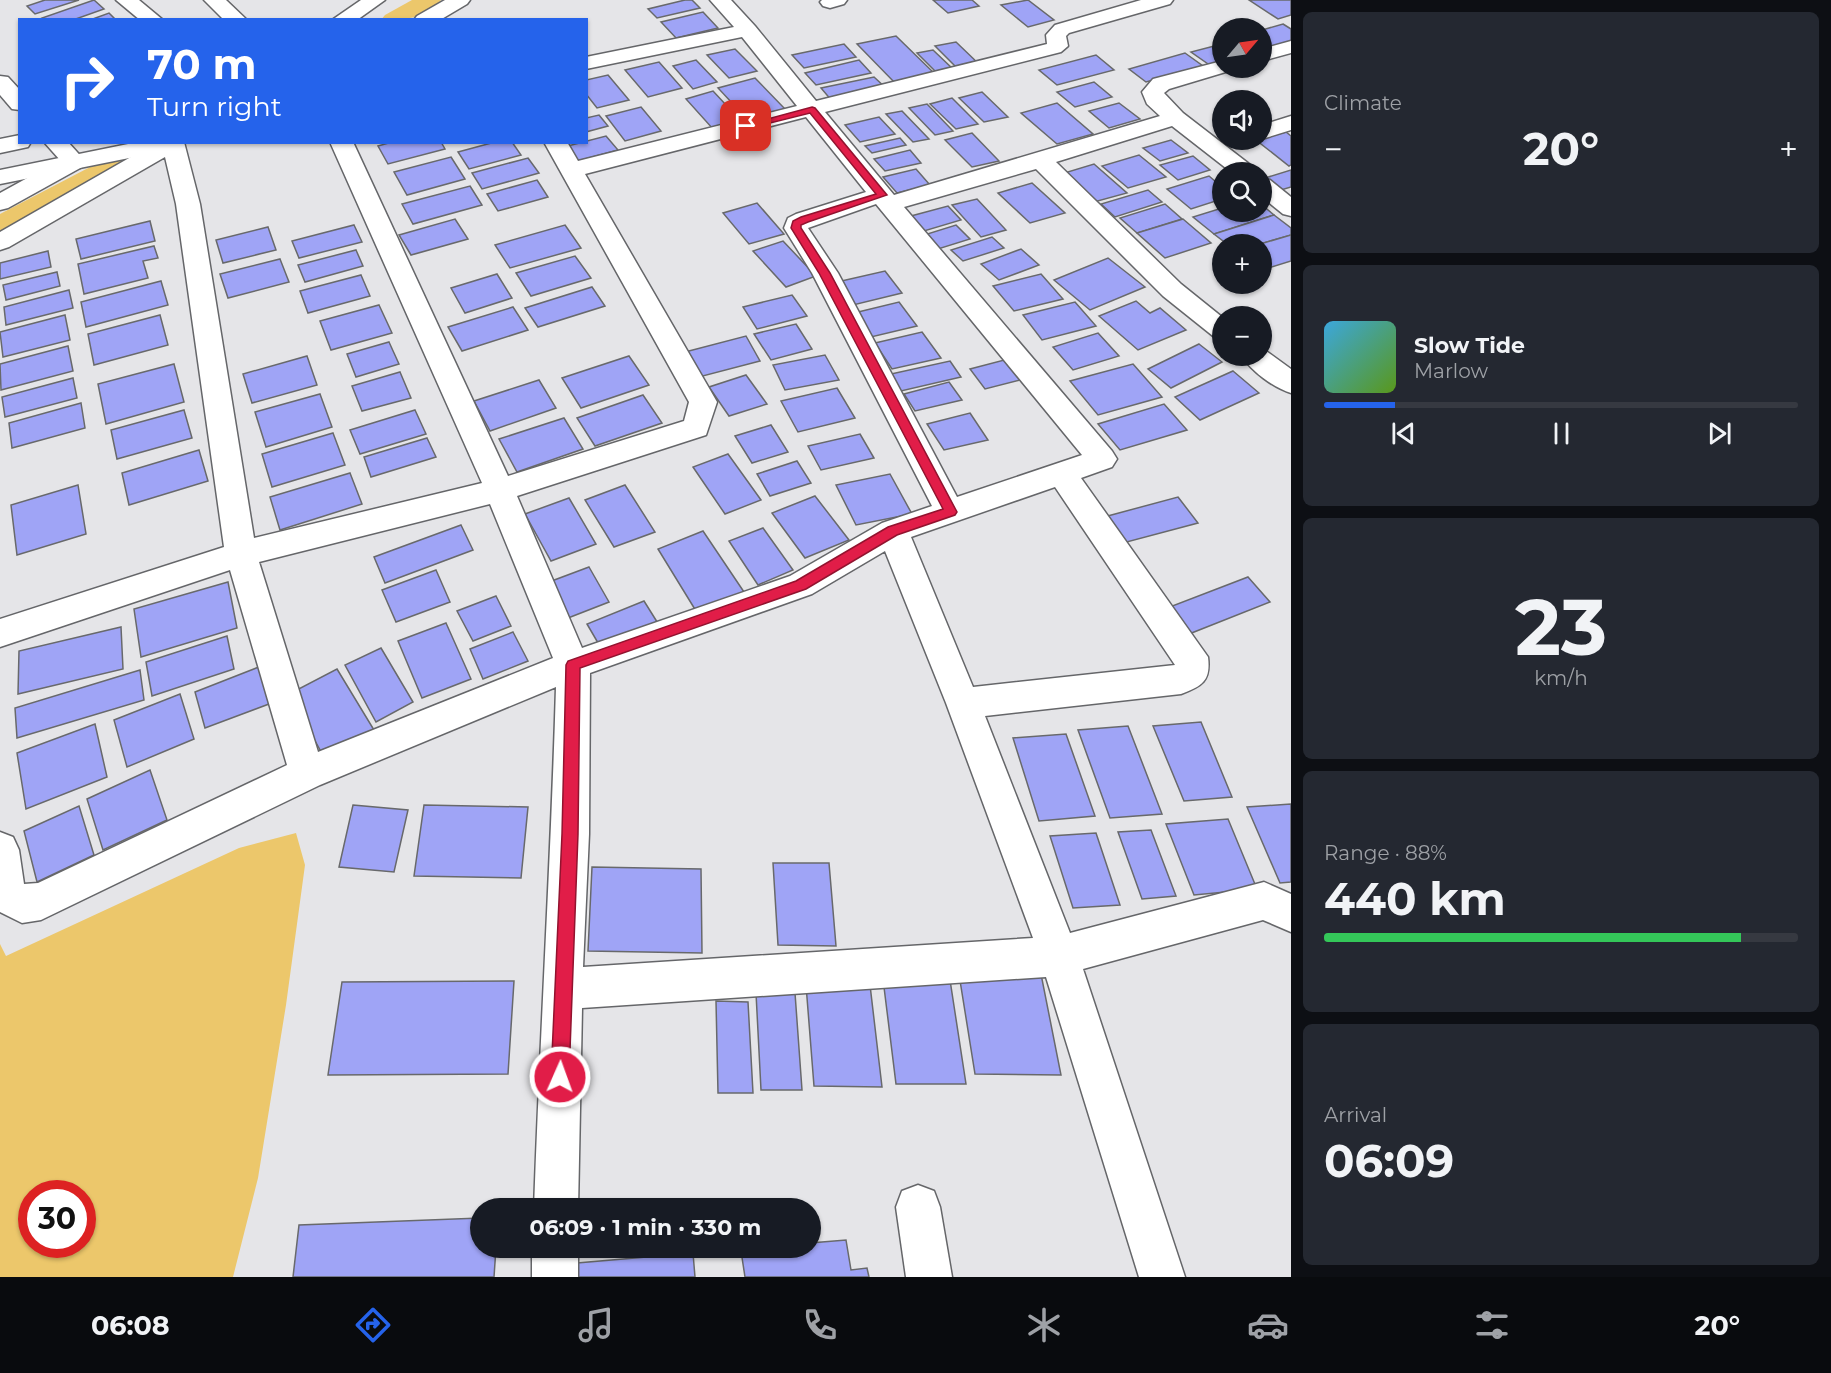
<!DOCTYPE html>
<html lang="en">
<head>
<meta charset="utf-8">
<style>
	:root { --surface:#171b24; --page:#242831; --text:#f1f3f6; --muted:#9ea1a6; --line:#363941; --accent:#2563eb }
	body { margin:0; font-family:Montserrat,sans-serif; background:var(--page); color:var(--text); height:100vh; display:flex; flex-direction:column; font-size:22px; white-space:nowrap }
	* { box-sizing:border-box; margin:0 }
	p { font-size:20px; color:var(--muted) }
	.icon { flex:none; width:33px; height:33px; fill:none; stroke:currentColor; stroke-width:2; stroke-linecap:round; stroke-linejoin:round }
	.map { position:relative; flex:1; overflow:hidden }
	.side { display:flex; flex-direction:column; gap:12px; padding:12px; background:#0d0f14; width:540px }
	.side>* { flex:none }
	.guide { position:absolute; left:18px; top:18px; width:570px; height:126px; border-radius:0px; box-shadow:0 2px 4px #0004; background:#2563eb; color:#fff; overflow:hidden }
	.needle { width:39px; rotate:61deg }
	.controls { position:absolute; left:1212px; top:18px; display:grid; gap:12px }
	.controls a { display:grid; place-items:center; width:60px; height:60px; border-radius:50%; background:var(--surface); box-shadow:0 2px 4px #0004; font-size:30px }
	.speed { position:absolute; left:18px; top:1180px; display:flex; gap:12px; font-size:30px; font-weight:700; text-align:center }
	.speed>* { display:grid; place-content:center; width:78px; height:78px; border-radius:50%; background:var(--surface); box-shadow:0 2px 4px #0004; line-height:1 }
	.speed .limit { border:9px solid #d22; background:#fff; color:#111 }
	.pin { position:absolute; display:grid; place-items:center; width:51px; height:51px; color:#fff; margin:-26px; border-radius:12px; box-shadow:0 3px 9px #0006 }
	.me { position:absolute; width:66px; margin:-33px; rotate:2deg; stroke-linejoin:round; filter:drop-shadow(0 0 4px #0008) }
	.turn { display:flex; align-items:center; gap:21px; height:126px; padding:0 30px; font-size:27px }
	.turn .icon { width:78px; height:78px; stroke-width:2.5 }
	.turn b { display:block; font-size:42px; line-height:51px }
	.big { font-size:45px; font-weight:700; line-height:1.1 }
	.side .tile { flex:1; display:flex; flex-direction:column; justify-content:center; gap:9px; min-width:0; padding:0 21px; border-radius:9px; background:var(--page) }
	.side .dial { align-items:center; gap:0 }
	.dial b { font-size:78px; line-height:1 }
	.song { display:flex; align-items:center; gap:18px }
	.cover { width:72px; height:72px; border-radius:9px; background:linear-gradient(135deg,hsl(200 70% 55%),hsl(90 70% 35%)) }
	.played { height:6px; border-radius:3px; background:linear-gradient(90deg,var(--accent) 15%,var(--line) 15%) }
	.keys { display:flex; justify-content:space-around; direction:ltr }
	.heat { display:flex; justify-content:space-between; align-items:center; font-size:33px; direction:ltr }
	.charge { height:9px; border-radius:4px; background:linear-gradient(90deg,#34c759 88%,var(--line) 0) }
	.trip { position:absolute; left:470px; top:1198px; width:351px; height:60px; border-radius:30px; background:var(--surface); box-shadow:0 2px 4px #0004; font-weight:700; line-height:60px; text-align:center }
	.menu { display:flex; height:96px; justify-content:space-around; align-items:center; background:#090b0e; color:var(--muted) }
	.menu .icon { width:42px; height:42px }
	.menu .active { color:var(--accent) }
	.menu b { font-size:27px; color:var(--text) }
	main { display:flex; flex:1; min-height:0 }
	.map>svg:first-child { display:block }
</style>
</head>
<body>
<main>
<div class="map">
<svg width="1291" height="1277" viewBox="0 0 1291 1277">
	<rect width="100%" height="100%" fill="#e5e5e8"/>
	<path fill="#ecc76b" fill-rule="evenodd" d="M296,833L305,865L286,1005L258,1178L233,1277H0V944L6,956L239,848ZM32,1194H82V1245H32Z"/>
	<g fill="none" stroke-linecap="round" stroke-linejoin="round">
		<g fill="#ecc76b" fill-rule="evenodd">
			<path d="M412,0H441C427,19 402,20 381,20L385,15Z"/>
			<polygon points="138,142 172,142 168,148 10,232 0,235 0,214"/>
		</g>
	</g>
	<g fill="#9fa4f6" stroke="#68696b" stroke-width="1.5">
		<polygon points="45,0 79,0 35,14 27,6"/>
		<polygon points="94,0 104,9 73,20 44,20 42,18"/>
		<polygon points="685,0 692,0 700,8 657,18 648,9"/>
		<polygon points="933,0 972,0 979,6 948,13"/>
		<polygon points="1028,0 1054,20 1028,27 1001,5"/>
		<polygon points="1249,0 1291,0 1291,15 1278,19"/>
		<polygon points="703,12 718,28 676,38 661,22"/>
		<polygon points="109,13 116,20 90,20"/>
		<polygon points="1283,24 1291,29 1291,43 1262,52 1262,30"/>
		<polygon points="896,36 935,74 895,83 857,44"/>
		<polygon points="956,42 980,65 959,70 935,46"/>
		<polygon points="844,44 856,57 804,68 792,55"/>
		<polygon points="1222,44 1222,63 1211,66 1191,52"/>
		<polygon points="735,49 757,71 729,78 707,55"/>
		<polygon points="933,50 954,70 937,73 917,53"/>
		<polygon points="1185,53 1203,66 1146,82 1129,69"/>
		<polygon points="1096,55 1114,70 1057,85 1039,70"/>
		<polygon points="696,60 717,82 693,89 673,66"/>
		<polygon points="859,60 871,73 816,85 805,73"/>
		<polygon points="659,62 682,88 648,97 625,70"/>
		<polygon points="608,75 629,100 597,108 586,94 586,80"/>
		<polygon points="874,77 887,89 832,101 821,88"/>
		<polygon points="755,78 786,110 748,120 718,88"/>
		<polygon points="1094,82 1112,97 1075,107 1057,92"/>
		<polygon points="713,91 741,121 713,129 686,99"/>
		<polygon points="982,92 1008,117 984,122 959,98"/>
		<polygon points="952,98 978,124 956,129 930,104"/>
		<polygon points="1057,103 1093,134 1057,144 1021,113"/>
		<polygon points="1119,103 1140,119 1109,128 1089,111"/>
		<polygon points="927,104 953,131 935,135 909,108"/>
		<polygon points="641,107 661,131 625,141 606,116"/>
		<polygon points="902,111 929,139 913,142 886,114"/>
		<polygon points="599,115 608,126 586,132 586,118"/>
		<polygon points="879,117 895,134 860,142 845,125"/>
		<polygon points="1286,132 1291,136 1291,165 1289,166 1256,140"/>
		<polygon points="972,133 999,161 972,167 945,140"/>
		<polygon points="606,136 618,150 574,162 564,147"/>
		<polygon points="900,138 906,145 872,153 865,146"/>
		<polygon points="1171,140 1188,153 1160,161 1143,148"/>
		<polygon points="392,142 441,142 445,149 388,164 378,146"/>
		<polygon points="495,142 512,142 521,155 469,169 458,152"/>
		<polygon points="910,150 921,163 885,171 874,159"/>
		<polygon points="1139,155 1166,177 1128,188 1102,166"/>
		<polygon points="1193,156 1210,170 1178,180 1160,165"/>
		<polygon points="451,157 465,179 407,195 394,172"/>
		<polygon points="528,158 539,173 482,189 472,173"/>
		<polygon points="1094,164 1127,193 1094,202 1061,174"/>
		<polygon points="916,169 930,185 897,193 883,177"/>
		<polygon points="1291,170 1291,187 1281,190 1265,178"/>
		<polygon points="1209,176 1222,187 1222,199 1191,209 1167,189"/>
		<polygon points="537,180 548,197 498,211 487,194"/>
		<polygon points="1032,183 1065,213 1030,223 998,193"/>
		<polygon points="470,186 482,205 413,224 402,204"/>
		<polygon points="1148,190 1162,202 1115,217 1101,204"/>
		<polygon points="977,199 1006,230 981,237 952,205"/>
		<polygon points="757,203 784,234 749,244 723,213"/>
		<polygon points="1165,204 1182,219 1137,233 1120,218"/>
		<polygon points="1262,205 1274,215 1214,234 1193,217 1222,208 1222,212 1262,212"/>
		<polygon points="948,206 961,220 924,231 911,216"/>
		<polygon points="1274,215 1291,228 1291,235 1260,244 1227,244 1214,234"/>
		<polygon points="455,219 468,239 411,255 399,235"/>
		<polygon points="1183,219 1211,243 1165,258 1137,233"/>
		<polygon points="150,221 155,241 81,259 76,239"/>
		<polygon points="354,225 362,242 299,258 292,241"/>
		<polygon points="565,225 581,248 510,268 495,245"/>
		<polygon points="956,225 970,239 938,249 924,235"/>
		<polygon points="268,227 276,250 223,263 216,240"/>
		<polygon points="1291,235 1291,261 1262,270 1260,244"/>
		<polygon points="992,237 1004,248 963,261 951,250"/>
		<polygon points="783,241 816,276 786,287 753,251"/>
		<polygon points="154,246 158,258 143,261 148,278 84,294 78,264"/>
		<polygon points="1021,249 1039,265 999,280 981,264"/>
		<polygon points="356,250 363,266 305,282 298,265"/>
		<polygon points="48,251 51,267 0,279 0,263"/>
		<polygon points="575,256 591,278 531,296 516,273"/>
		<polygon points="1108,258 1145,287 1090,310 1054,280"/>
		<polygon points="280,259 289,282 228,298 220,274"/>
		<polygon points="885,271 902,293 853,305 837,282"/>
		<polygon points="57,272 60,286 6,300 3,285"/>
		<polygon points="497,274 512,298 465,313 451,288"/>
		<polygon points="1041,274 1063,299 1014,311 993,286"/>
		<polygon points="361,275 370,296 308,313 300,291"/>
		<polygon points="161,281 168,305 86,327 81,302"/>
		<polygon points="592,287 605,306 538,327 525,308"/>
		<polygon points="69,290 73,308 6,325 4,307"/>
		<polygon points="792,295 807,316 757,329 743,307"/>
		<polygon points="1136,301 1150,313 1160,308 1186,330 1138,350 1099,316"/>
		<polygon points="899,302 917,326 871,337 854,313"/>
		<polygon points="1075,302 1096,326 1042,340 1023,315"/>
		<polygon points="379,305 392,333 331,350 320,321"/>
		<polygon points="513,307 528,330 462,351 448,327"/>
		<polygon points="65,315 70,340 3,357 0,332"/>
		<polygon points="160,315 168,345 94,365 88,334"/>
		<polygon points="796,324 812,349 771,360 754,334"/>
		<polygon points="922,332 941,358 892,369 875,343"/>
		<polygon points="1098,333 1119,356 1073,370 1053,347"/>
		<polygon points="746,336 760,361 699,377 685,352"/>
		<polygon points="389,342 399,364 356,377 347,354"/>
		<polygon points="1199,344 1222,362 1171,388 1148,369"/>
		<polygon points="68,346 73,371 1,390 0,364"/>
		<polygon points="825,355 839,380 785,390 773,365"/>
		<polygon points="307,356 317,385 252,403 243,374"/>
		<polygon points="629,356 649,385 581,408 562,378"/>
		<polygon points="1008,359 1024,379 985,389 970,369"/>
		<polygon points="950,361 961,377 901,391 891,374"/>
		<polygon points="174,364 184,402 106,424 98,384"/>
		<polygon points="1133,364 1162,397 1098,415 1070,381"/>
		<polygon points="1233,371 1259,393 1200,420 1175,397"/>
		<polygon points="400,372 411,398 362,411 352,386"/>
		<polygon points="746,375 767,404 729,416 709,387"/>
		<polygon points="73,378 77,398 5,417 2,397"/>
		<polygon points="539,380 556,408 490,431 474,401"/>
		<polygon points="949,382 962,400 915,411 904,394"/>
		<polygon points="837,388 855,418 798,432 781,401"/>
		<polygon points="320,394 332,427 266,447 255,412"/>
		<polygon points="643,395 662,423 595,446 577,418"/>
		<polygon points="81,403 85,428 12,448 9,423"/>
		<polygon points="1164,404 1187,430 1120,450 1098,424"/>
		<polygon points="184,410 192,438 117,459 111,430"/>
		<polygon points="415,410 426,434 360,454 350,430"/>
		<polygon points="970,413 988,440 944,450 927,424"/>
		<polygon points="564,418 583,449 517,472 499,439"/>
		<polygon points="771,425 788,452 752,463 735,436"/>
		<polygon points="333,433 345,465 272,487 262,454"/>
		<polygon points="860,434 874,458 821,470 808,446"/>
		<polygon points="427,438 436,457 371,477 364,457"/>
		<polygon points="199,450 208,481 129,505 122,473"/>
		<polygon points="728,454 761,500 725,514 693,467"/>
		<polygon points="797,461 811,483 770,496 757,474"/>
		<polygon points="350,473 362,504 280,530 270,497"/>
		<polygon points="890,474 912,514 856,525 836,485"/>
		<polygon points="78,485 86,534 17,555 11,505"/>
		<polygon points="625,485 655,532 614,547 585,500"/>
		<polygon points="815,496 849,540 805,558 772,513"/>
		<polygon points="1178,497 1198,523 1123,543 1104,517"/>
		<polygon points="569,498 596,544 551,561 525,514"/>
		<polygon points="461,525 473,550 385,583 374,557"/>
		<polygon points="763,528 793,570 758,585 729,541"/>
		<polygon points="703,531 744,592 696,611 658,549"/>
		<polygon points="589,567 609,602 568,618 549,582"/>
		<polygon points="436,570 450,602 396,622 382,590"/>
		<polygon points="1248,577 1270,602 1189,634 1167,608"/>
		<polygon points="228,582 237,628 141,657 134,609"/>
		<polygon points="496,596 511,626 473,641 457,611"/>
		<polygon points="644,601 659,625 601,648 587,624"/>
		<polygon points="446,623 471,679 422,698 398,641"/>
		<polygon points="121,627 123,669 18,694 19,651"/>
		<polygon points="513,632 528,661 483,679 470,649"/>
		<polygon points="227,636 234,669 152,696 146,662"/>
		<polygon points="381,648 413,702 376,722 345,665"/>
		<polygon points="264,665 277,701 205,728 195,692"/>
		<polygon points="337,669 374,730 324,757 289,694"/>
		<polygon points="140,670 144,700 17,738 15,708"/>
		<polygon points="180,694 194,739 127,767 114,720"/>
		<polygon points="1201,722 1232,797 1184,801 1153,726"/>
		<polygon points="95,724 107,777 26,809 17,753"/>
		<polygon points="1128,726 1162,814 1110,818 1078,730"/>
		<polygon points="1066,734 1095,816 1039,821 1013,738"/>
		<polygon points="150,770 167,820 103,850 87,799"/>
		<polygon points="1291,804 1291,882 1280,883 1247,807"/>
		<polygon points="353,805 408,810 394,872 339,867"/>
		<polygon points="424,805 528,807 521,878 414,876"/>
		<polygon points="79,806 94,855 37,882 24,831"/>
		<polygon points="1228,819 1257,889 1194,895 1166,824"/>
		<polygon points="1151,830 1176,896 1142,899 1118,832"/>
		<polygon points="1096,833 1120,905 1073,908 1050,836"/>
		<polygon points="773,863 829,863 836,946 778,945"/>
		<polygon points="592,867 701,869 702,953 588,951"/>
		<polygon points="958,968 1040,969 1061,1075 975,1074"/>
		<polygon points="883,979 950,980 966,1084 896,1084"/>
		<polygon points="514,981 508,1074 328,1075 342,982"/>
		<polygon points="806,985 870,985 882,1087 814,1086"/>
		<polygon points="756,993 795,993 802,1090 761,1090"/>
		<polygon points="716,1001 748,1002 753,1093 718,1093"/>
		<polygon points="480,1218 480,1248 496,1248 494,1277 293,1277 299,1225"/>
		<polygon points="846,1240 851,1270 867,1268 869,1277 745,1277 741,1251 810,1248 810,1243"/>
		<polygon points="693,1253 695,1277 578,1277 577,1263"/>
	</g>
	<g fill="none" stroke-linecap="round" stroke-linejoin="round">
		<g stroke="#656669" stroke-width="3">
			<g id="minor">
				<polygon points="116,0 139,0 163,20 140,20"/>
				<polygon points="204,0 226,0 247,20 224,20"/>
				<path d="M710,0H731L755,26L816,101L1047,44L1046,35L1055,25L1141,0H1173L1170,4L1069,33L1066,36L1068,46L1061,52L825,112L894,195L1160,116L1147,104L1142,92L1153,79L1222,61V68H1232L1229,71L1169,89L1164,93L1183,113L1253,167L1256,172H1231L1172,126L1056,162L1181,284L1222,317V339L1213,336L1163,296L1036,169L904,207L1112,451L1117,459L1112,467L1081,478L1208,657C1211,681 1202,686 1181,694L985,716L1070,933L1264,882L1291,894V932L1263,920L1083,969L1185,1277H1139L1046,977L582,1008L578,1209H534C540,1035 551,861 556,687L320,785L41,920L22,923L0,912V832L13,837L19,850L24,884L38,883L287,765L230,570L0,647V619L224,547L176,204L165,157L9,247L0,250V232L157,142H184L200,204L254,538L482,483L330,142H353L508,476L684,421L689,402L544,142H567L578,161L797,106L742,37L586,69V57L734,27ZM806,117L866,192L796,214L788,218L784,228L812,273L932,506L882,523L790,576L582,648L517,496L706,435L717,402L585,174ZM876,204L1082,455L957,497L838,273L808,228ZM1055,487L1175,665L973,687L911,537ZM490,504L553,658L318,752L259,562ZM885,551L946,703L1033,938L583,967L589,834L590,673L812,594Z"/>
				<polygon points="822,0 847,0 844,4 830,8 823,6 820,2"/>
				<polygon points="1291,41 1291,53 1262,61 1262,49"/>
				<polygon points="0,76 8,77 20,90 20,110 12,109 0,95"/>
				<polygon points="1291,116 1291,130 1262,139 1262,125"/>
				<polygon points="44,142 68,142 86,162 82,167 8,208 0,210 0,193 60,160"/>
				<polygon points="1262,178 1270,180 1291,197 1291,216 1283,214 1262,197"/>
				<path d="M1262,348L1291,369V393C1274,388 1251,371 1242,356H1262Z"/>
				<polygon points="918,1185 934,1191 940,1207 952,1277 906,1277 896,1207 902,1191"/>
				<rect x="532" y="1248" width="46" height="29"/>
			</g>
		</g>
		<g stroke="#656669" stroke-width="3">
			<g id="secondary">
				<polygon points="361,0 385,0 357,20 332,20"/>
				<polygon points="445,0 470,0 467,4 440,20 414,20 417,16"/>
				<polygon points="20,135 20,142 31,142 28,147 0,153 0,139"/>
				<polygon points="138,142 185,142 182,147 174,149 0,184 0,170"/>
			</g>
		</g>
		<use href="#minor" fill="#fff" fill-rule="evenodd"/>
		<use href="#secondary" fill="#fff" fill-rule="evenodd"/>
	</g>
	<polygon fill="#e11d48" stroke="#92132f" stroke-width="1.5" points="812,107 815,108 887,195 808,222 801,225 801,228 830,273 957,512 955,515 897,535 806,589 580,668 578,834 569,1077 566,1083 560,1085 554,1083 551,1077 562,834 566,665 568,661 796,581 888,527 943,509 819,273 791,228 793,221 801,217 876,194 810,113 746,129 742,126"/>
</svg>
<div class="controls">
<a><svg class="needle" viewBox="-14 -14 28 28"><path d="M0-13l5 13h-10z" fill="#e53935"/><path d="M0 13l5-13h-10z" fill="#9ea1a6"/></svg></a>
<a><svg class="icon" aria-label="sound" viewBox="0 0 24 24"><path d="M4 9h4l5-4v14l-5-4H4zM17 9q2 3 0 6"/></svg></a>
<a><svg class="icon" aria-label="search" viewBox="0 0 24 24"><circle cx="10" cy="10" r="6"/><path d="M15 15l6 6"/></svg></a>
<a>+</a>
<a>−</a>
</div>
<div class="speed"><div class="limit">30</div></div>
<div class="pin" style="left:746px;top:126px;background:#d93025"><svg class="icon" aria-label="arrive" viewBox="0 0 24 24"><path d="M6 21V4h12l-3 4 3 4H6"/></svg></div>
<svg class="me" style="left:560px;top:1077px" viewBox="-20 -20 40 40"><circle r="17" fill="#e11d48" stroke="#fff" stroke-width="3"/><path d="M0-11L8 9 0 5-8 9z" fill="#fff"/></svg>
<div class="trip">06:09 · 1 min · 330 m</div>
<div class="guide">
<div class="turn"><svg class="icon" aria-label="right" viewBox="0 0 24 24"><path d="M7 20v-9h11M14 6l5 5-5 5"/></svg><div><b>70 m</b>Turn right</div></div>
</div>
</div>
<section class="side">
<div class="tile"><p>Climate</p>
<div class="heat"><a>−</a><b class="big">20°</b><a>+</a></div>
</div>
<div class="tile">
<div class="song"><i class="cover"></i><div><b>Slow Tide</b><p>Marlow</p></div></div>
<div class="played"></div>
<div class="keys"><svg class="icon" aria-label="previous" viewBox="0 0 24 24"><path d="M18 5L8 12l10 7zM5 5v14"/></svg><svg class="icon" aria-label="pause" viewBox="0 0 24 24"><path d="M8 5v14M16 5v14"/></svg><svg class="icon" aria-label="next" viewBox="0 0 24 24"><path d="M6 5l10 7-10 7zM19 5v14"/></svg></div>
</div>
<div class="tile dial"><b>23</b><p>km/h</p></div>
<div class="tile"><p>Range · 88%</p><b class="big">440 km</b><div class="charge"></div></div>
<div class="tile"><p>Arrival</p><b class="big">06:09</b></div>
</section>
</main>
<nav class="menu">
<b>06:08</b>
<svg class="icon active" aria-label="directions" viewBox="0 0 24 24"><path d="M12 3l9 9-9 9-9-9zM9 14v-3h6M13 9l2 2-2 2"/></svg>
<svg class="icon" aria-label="music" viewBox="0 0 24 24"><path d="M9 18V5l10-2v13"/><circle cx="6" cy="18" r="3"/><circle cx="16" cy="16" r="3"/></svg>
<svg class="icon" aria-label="phone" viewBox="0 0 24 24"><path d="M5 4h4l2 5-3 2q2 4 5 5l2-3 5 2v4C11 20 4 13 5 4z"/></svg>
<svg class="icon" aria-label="climate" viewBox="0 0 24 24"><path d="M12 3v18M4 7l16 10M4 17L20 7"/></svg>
<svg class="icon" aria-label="car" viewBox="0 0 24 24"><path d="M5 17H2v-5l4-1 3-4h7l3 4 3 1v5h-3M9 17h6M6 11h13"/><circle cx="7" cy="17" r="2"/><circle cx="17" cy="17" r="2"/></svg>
<svg class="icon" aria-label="filters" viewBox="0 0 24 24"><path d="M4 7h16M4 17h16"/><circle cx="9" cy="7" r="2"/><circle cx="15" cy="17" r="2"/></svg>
<b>20°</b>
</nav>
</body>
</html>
